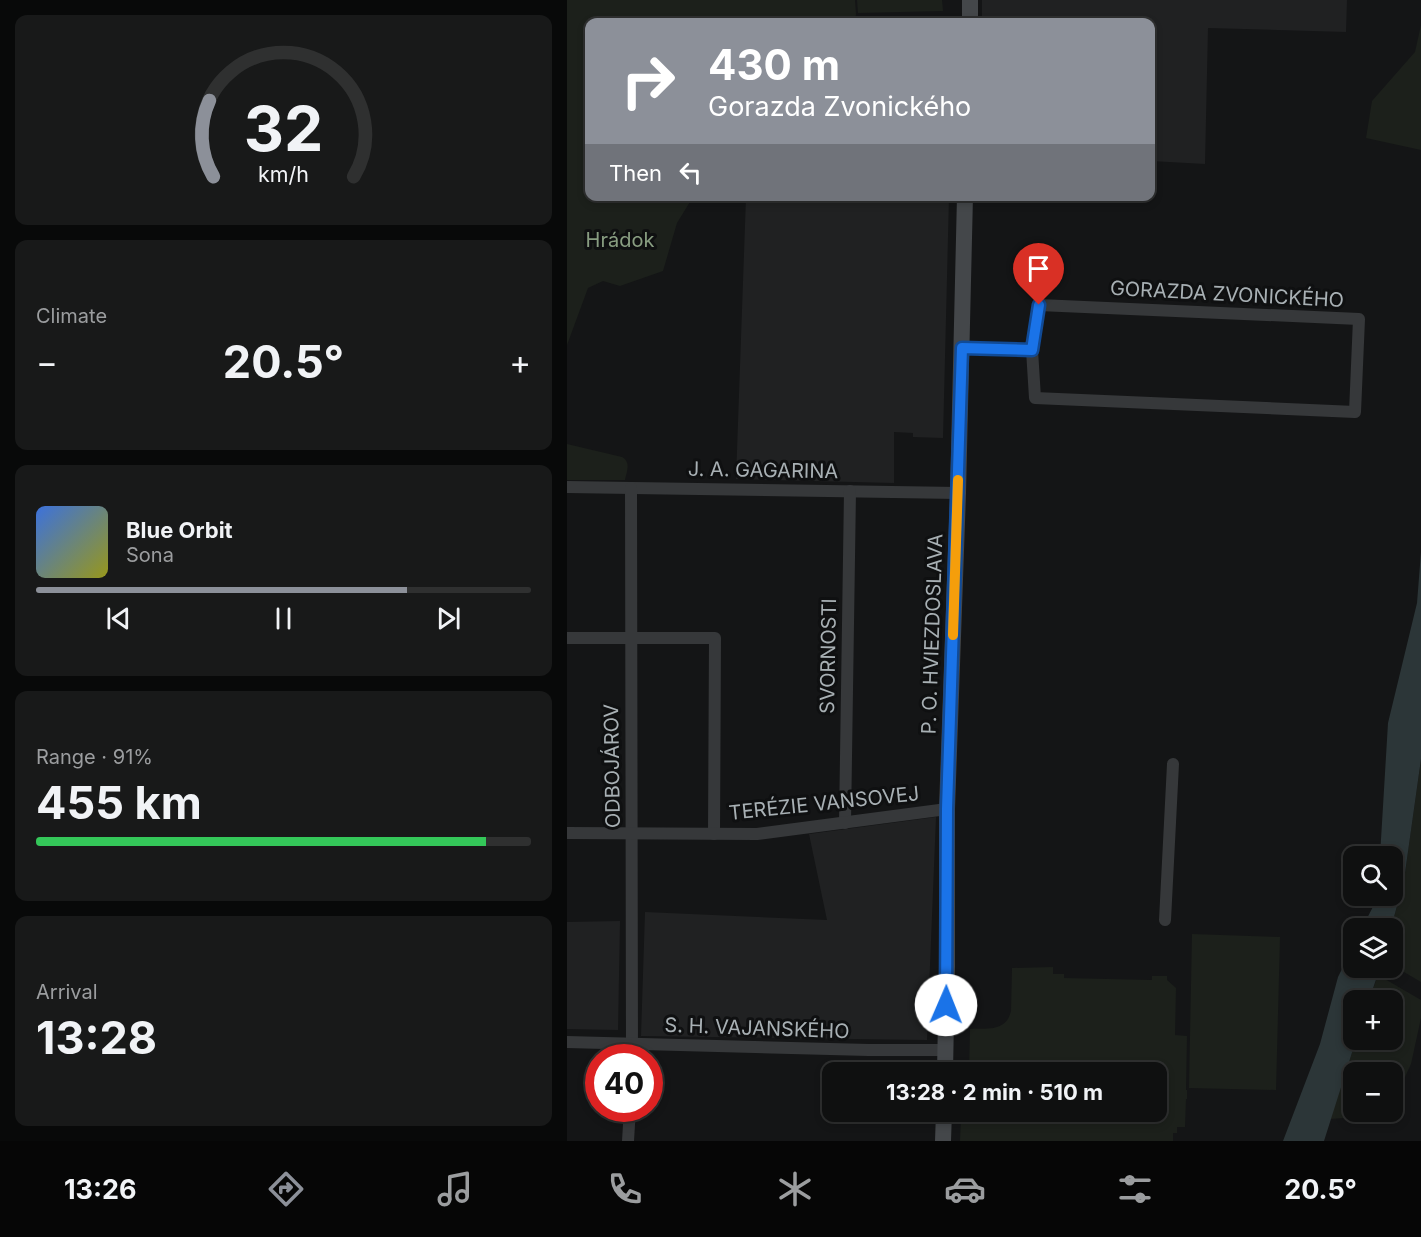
<!DOCTYPE html>
<html lang="en">
<head>
<meta charset="utf-8">
<style>
	:root { --surface:#0f1010; --page:#181919; --text:#f1f3f6; --muted:#9b9d9f; --line:#2f3030; --accent:#8c9099 }
	body { margin:0; font-family:Inter,sans-serif; background:var(--page); color:var(--text); height:100vh; display:flex; flex-direction:column; font-size:22px; white-space:nowrap }
	* { box-sizing:border-box; margin:0 }
	p { font-size:20px; color:var(--muted) }
	.icon { flex:none; width:33px; height:33px; fill:none; stroke:currentColor; stroke-width:2; stroke-linecap:round; stroke-linejoin:round }
	.map { position:relative; flex:1; overflow:hidden }
	.drawer { display:flex; flex-direction:column; gap:15px; padding:15px; background:#080909; width:567px }
	.drawer>* { flex:none }
	.top-card { position:absolute; left:18px; top:18px; width:570px; height:183px; border-radius:12px; box-shadow:0 3px 9px #0003,0 0 0 2px var(--line); background:#8c9099; color:#fff; overflow:hidden }
	.fabs { position:absolute; left:776px; top:846px; display:grid; gap:12px }
	.fabs a { display:grid; place-items:center; width:60px; height:60px; border-radius:12px; background:var(--surface); box-shadow:0 3px 9px #0003,0 0 0 2px var(--line); font-size:30px }
	.speed { position:absolute; left:18px; top:1044px; display:flex; gap:12px; font-size:30px; font-weight:700; text-align:center }
	.speed>* { display:grid; place-content:center; width:78px; height:78px; border-radius:50%; background:var(--surface); box-shadow:0 3px 9px #0003,0 0 0 2px var(--line); line-height:1 }
	.speed .limit { border:9px solid #d22; background:#fff; color:#111 }
	.pin { position:absolute; display:grid; place-items:center; width:51px; height:51px; color:#fff; margin:-62px -26px; border-radius:50% 50% 50% 0; rotate:-45deg; box-shadow:0 0 6px #0007 }
	.pin .icon { rotate:45deg }
	.me { position:absolute; width:66px; margin:-33px; rotate:1deg; stroke-linejoin:round; filter:drop-shadow(0 0 4px #0008) }
	.turn { display:flex; align-items:center; gap:21px; height:126px; padding:0 24px; font-size:27px }
	.turn .icon { width:78px; height:78px; stroke-width:2.5 }
	.turn b { display:block; font-size:42px; line-height:51px }
	.then { display:flex; align-items:center; height:57px; padding:0 24px; background:#0003; gap:12px; font-size:22px }
	.big { font-size:45px; font-weight:700; line-height:1.1 }
	.drawer .tile { flex:1; display:flex; flex-direction:column; justify-content:center; gap:9px; min-width:0; padding:0 21px; border-radius:12px; background:var(--page) }
	.drawer .dial { align-items:center; gap:0 }
	.dial svg { height:156px; overflow:visible; fill:none; stroke:var(--line); stroke-width:7; stroke-linecap:round; text-anchor:middle }
	.dial text { fill:var(--text); stroke:none }
	.song { display:flex; align-items:center; gap:18px }
	.cover { width:72px; height:72px; border-radius:9px; background:linear-gradient(135deg,hsl(220 70% 55%),hsl(60 70% 35%)) }
	.played { height:6px; border-radius:3px; background:linear-gradient(90deg,var(--accent) 75%,var(--line) 75%) }
	.keys { display:flex; justify-content:space-around; direction:ltr }
	.heat { display:flex; justify-content:space-between; align-items:center; font-size:33px; direction:ltr }
	.charge { height:9px; border-radius:4px; background:linear-gradient(90deg,#34c759 91%,var(--line) 0) }
	.trip { position:absolute; left:255px; top:1062px; width:345px; height:60px; border-radius:12px; background:var(--surface); box-shadow:0 3px 9px #0003,0 0 0 2px var(--line); font-weight:700; line-height:60px; text-align:center }
	.tabs { display:flex; height:96px; justify-content:space-around; align-items:center; background:#060606; color:var(--muted) }
	.tabs .icon { width:42px; height:42px }
	.tabs .active { color:var(--accent) }
	.tabs b { font-size:27px; color:var(--text) }
	main { display:flex; flex:1; min-height:0 }
	.map>svg:first-child { display:block }
</style>
</head>
<body>
<main>
<section class="drawer">
<div class="tile dial"><svg viewBox="0 0 100 80">
<path d="M14 69A42 42 0 1 1 86 69"/>
<path d="M14 69A42 42 0 0 1 12 30" stroke="#8c9099"/>
<text x="50" y="56" font-size="32" font-weight="700">32</text>
<text x="50" y="72" font-size="11">km/h</text>
</svg></div>
<div class="tile"><p>Climate</p>
<div class="heat"><a>−</a><b class="big">20.5°</b><a>+</a></div>
</div>
<div class="tile">
<div class="song"><i class="cover"></i><div><b>Blue Orbit</b><p>Sona</p></div></div>
<div class="played"></div>
<div class="keys"><svg class="icon" aria-label="previous" viewBox="0 0 24 24"><path d="M18 5L8 12l10 7zM5 5v14"/></svg><svg class="icon" aria-label="pause" viewBox="0 0 24 24"><path d="M8 5v14M16 5v14"/></svg><svg class="icon" aria-label="next" viewBox="0 0 24 24"><path d="M6 5l10 7-10 7zM19 5v14"/></svg></div>
</div>
<div class="tile"><p>Range · 91%</p><b class="big">455 km</b><div class="charge"></div></div>
<div class="tile"><p>Arrival</p><b class="big">13:28</b></div>
</section>
<div class="map">
<svg width="854" height="1141" viewBox="0 0 854 1141">
	<rect width="100%" height="100%" fill="#141516"/>
	<g fill="#202122">
		<polygon points="415,0 780,0 779,32 641,28 638,164 584,161 584,22 415,22"/>
		<polygon points="179,197 382,197 376,438 346,437 346,433 327,432 327,483 169,479"/>
		<polygon points="369,817 360,1040 74,1036 78,912 260,920 242,834"/>
		<polygon points="53,921 51,1030 0,1029 0,922"/>
	</g>
	<g fill="#1c201b">
		<polygon points="0,0 288,0 289,14 288,22 22,22 22,196 126,197 110,223 96,271 53,286 36,281 21,288 0,345"/>
		<polygon points="290,0 375,0 376,11 291,13"/>
		<polygon points="854,25 854,150 799,138 805,101 848,52"/>
		<path d="M0,444L55,457C64,462 60,471 58,480H0Z"/>
		<polygon points="854,759 854,982 825,965 824,928 837,880"/>
		<polygon points="625,934 713,937 709,1090 622,1088"/>
		<path d="M486,967V974H497V978L585,980V976H600V980L609,988L608,1035L620,1036L619,1090H620V1099H619L618,1127H610V1133H606V1141H393L394,1117L399,1113H406V1120L440,1123V1112H590V1072H402L403,1029C421,1028 439,1032 444,1011L445,968Z"/>
		<polygon points="811,975 854,1000 854,1018 844,1064 825,1105 825,1072 786,1072 786,1112 792,1112 790,1117 763,1119 789,1040 825,1040 825,1000 802,1000"/>
	</g>
	<g fill="#2c3638">
		<polygon points="854,552 854,759 837,880 824,928 795,928 810,899 810,896 825,896 825,856 813,856 821,723 850,603"/>
		<polygon points="786,947 786,968 813,968 802,1000 786,1000 786,1040 789,1040 757,1141 716,1141 753,1044 771,977"/>
	</g>
	<g fill="none" stroke-linecap="round" stroke-linejoin="round">
		<g stroke="#36383a" stroke-width="12">
			<polyline points="395,348 465,350 472,305 792,319 788,412 468,398 465,350"/>
			<polyline points="0,487 391,493"/>
			<polyline points="64,488 65,1058"/>
			<polyline points="0,638 148,638 147,834"/>
			<polyline points="278,823 283,491"/>
			<polyline points="0,833 190,834 380,809"/>
			<polyline points="598,920 606,764"/>
			<polyline points="0,1042 302,1050 378,1050"/>
			<polyline points="61,1141 63,1108"/>
		</g>
		<g stroke="#44474a" stroke-width="16">
			<polyline points="403,22 403,0"/>
			<polyline points="378,1072 380,966 380,809 391,493 398,196"/>
			<polyline points="376,1141 377,1112"/>
		</g>
	</g>
	<g fill="none" stroke-linecap="round" stroke-linejoin="round">
		<g stroke="#114b97" stroke-width="15">
			<polyline id="route" points="379,1005 380,809 395,348 465,350 472,305"/>
		</g>
		<use href="#route" stroke="#1a73e8" stroke-width="10"/>
		<polyline stroke="#f59e0b" stroke-width="10" points="386,635 391,480"/>
	</g>
	<g text-anchor="middle" stroke-width="6" stroke-linejoin="round" paint-order="stroke">
		<g font-size="20" fill="#889d81" stroke="#0f1011">
			<text x="53" y="247">Hrádok</text>
		</g>
		<g font-size="20" fill="#a8b0b4" stroke="#0f1011">
			<text transform="translate(660 294) rotate(3)" y="7">GORAZDA ZVONICKÉHO</text>
			<text transform="translate(196 470) rotate(1)" y="7">J. A. GAGARINA</text>
			<text transform="translate(365 634) rotate(-88)" y="7">P. O. HVIEZDOSLAVA</text>
			<text transform="translate(261 656) rotate(-89)" y="7">SVORNOSTI</text>
			<text transform="translate(45 766) rotate(-91)" y="7">ODBOJÁROV</text>
			<text transform="translate(257 803) rotate(-6)" y="7">TERÉZIE VANSOVEJ</text>
			<text transform="translate(190 1028) rotate(2)" y="7">S. H. VAJANSKÉHO</text>
		</g>
	</g>
</svg>
<div class="fabs">
<a><svg class="icon" aria-label="search" viewBox="0 0 24 24"><circle cx="10" cy="10" r="6"/><path d="M15 15l6 6"/></svg></a>
<a><svg class="icon" aria-label="layers" viewBox="0 0 24 24"><path d="M12 4l9 5-9 5-9-5zM3 14l9 5 9-5"/></svg></a>
<a>+</a>
<a>−</a>
</div>
<div class="speed"><div class="limit">40</div></div>
<div class="pin" style="left:472px;top:305px;background:#d93025"><svg class="icon" aria-label="arrive" viewBox="0 0 24 24"><path d="M6 21V4h12l-3 4 3 4H6"/></svg></div>
<svg class="me" style="left:379px;top:1005px" viewBox="-20 -20 40 40"><circle r="19" fill="#fff"/><path d="M0-13L10 11 0 6-10 11z" fill="#1a73e8"/></svg>
<div class="trip">13:28 · 2 min · 510 m</div>
<div class="top-card">
<div class="turn"><svg class="icon" aria-label="right" viewBox="0 0 24 24"><path d="M7 20v-9h11M14 6l5 5-5 5"/></svg><div><b>430 m</b>Gorazda Zvonického</div></div>
<div class="then">Then<svg class="icon" aria-label="left" viewBox="0 0 24 24"><path d="M17 20v-9H6M10 6l-5 5 5 5"/></svg></div>
</div>
</div>
</main>
<nav class="tabs">
<b>13:26</b>
<svg class="icon active" aria-label="directions" viewBox="0 0 24 24"><path d="M12 3l9 9-9 9-9-9zM9 14v-3h6M13 9l2 2-2 2"/></svg>
<svg class="icon" aria-label="music" viewBox="0 0 24 24"><path d="M9 18V5l10-2v13"/><circle cx="6" cy="18" r="3"/><circle cx="16" cy="16" r="3"/></svg>
<svg class="icon" aria-label="phone" viewBox="0 0 24 24"><path d="M5 4h4l2 5-3 2q2 4 5 5l2-3 5 2v4C11 20 4 13 5 4z"/></svg>
<svg class="icon" aria-label="climate" viewBox="0 0 24 24"><path d="M12 3v18M4 7l16 10M4 17L20 7"/></svg>
<svg class="icon" aria-label="car" viewBox="0 0 24 24"><path d="M5 17H2v-5l4-1 3-4h7l3 4 3 1v5h-3M9 17h6M6 11h13"/><circle cx="7" cy="17" r="2"/><circle cx="17" cy="17" r="2"/></svg>
<svg class="icon" aria-label="filters" viewBox="0 0 24 24"><path d="M4 7h16M4 17h16"/><circle cx="9" cy="7" r="2"/><circle cx="15" cy="17" r="2"/></svg>
<b>20.5°</b>
</nav>
</body>
</html>
